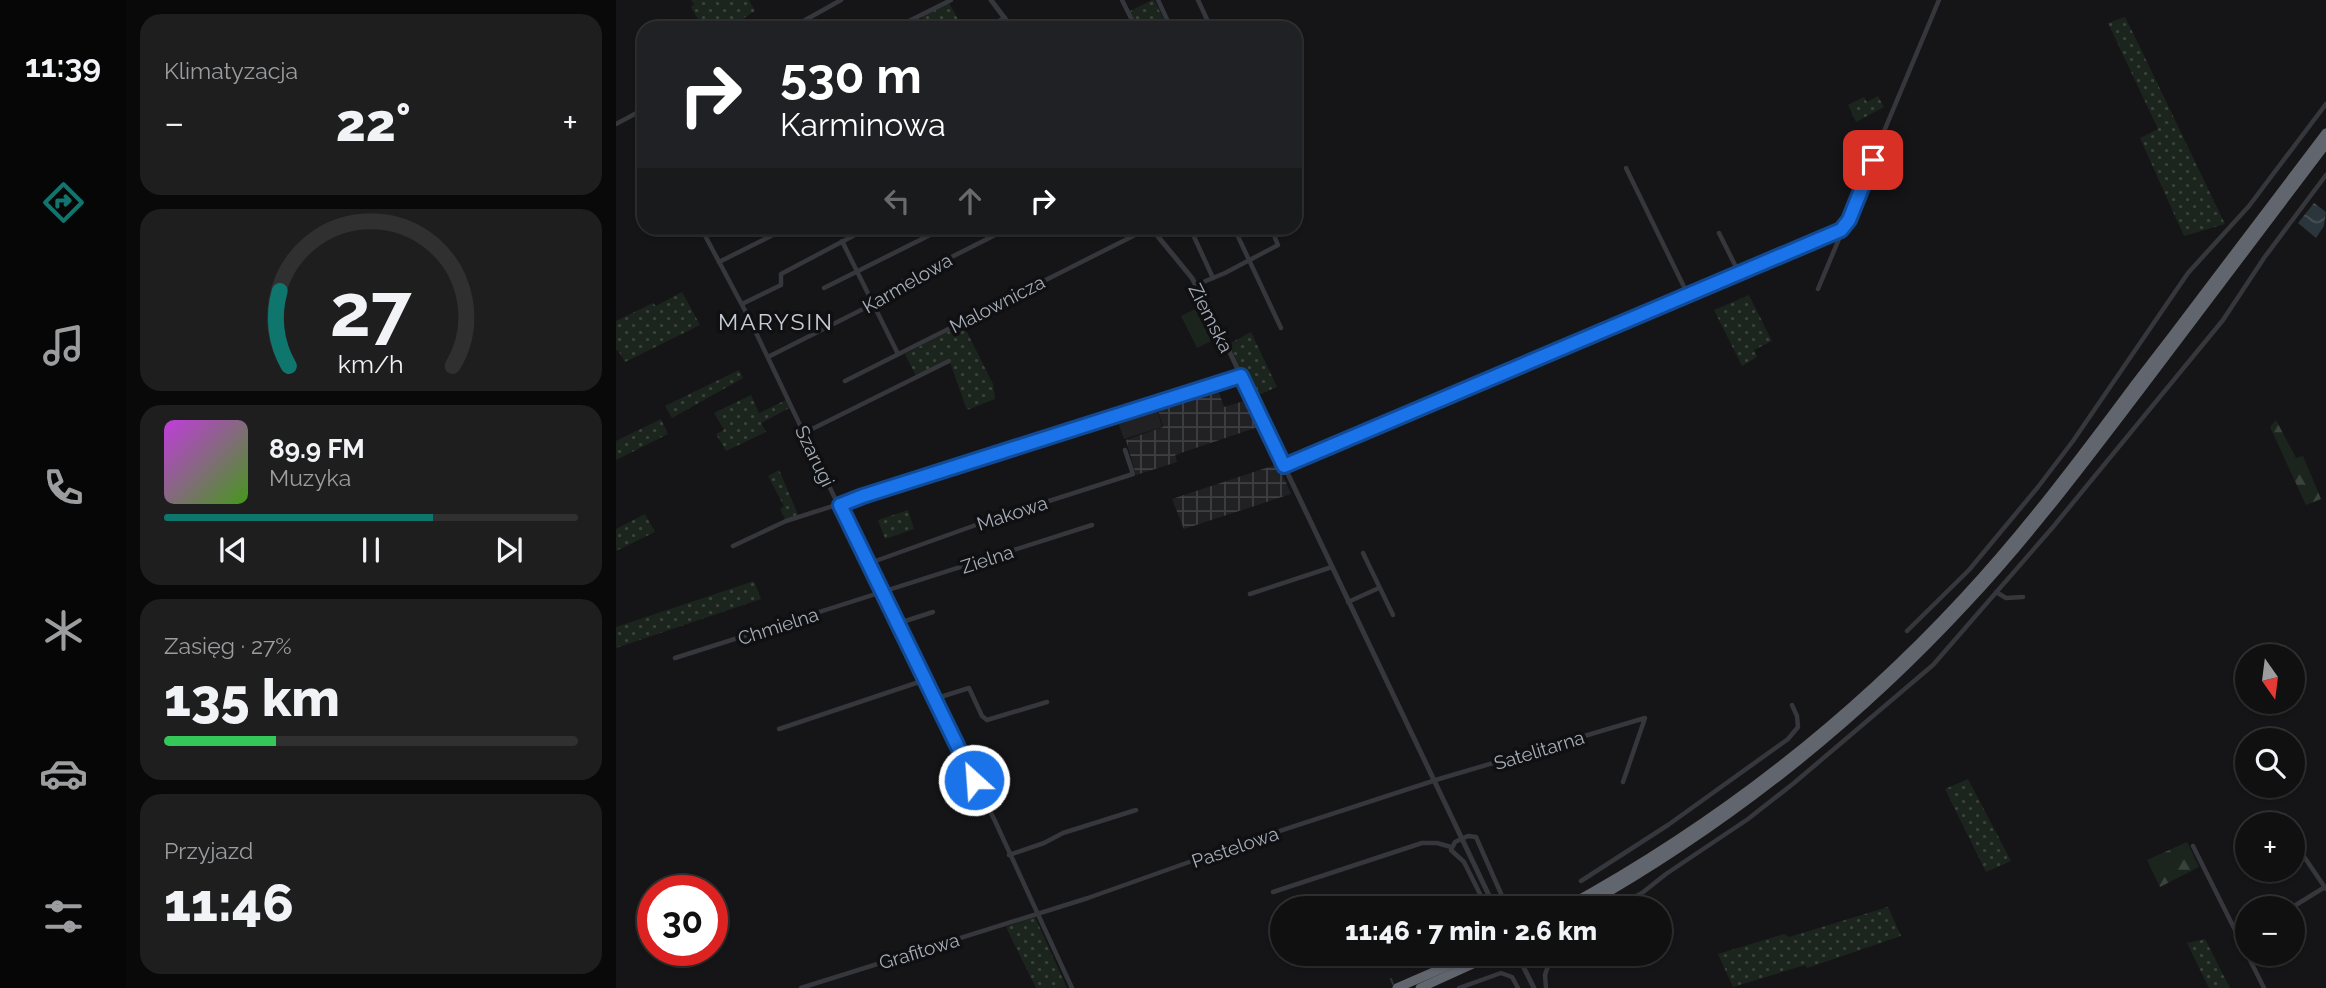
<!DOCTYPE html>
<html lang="pl">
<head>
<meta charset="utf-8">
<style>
	:root { --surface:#101011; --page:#1e1e1f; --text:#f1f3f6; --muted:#9c9d9f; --line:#303031; --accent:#0f766e }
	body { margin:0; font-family:Raleway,sans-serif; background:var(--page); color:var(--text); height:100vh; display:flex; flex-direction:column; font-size:26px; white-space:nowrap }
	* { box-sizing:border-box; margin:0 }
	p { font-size:23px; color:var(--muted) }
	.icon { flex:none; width:38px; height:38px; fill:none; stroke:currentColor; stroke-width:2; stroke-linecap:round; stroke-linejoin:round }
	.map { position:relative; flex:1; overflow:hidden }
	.sheet { display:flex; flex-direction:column; gap:14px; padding:14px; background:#090909; width:490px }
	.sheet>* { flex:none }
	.banner { position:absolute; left:21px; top:21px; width:665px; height:214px; border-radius:21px; box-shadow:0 2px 5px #0004,0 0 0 2px var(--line); background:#202124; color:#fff; overflow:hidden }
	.needle { width:46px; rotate:166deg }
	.tools { position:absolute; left:1619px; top:644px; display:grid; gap:14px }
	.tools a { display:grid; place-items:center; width:70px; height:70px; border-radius:50%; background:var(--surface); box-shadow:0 2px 5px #0004,0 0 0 2px var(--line); font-size:35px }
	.speed { position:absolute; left:21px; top:875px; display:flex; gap:14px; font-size:35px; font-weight:700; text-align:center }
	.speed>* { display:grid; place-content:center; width:91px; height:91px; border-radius:50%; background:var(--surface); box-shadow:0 2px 5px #0004,0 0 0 2px var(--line); line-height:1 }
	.speed .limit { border:10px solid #d22; background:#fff; color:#111 }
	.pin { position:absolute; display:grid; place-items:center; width:60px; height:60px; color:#fff; margin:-30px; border-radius:14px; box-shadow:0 4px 10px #0006 }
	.me { position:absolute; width:77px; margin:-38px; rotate:334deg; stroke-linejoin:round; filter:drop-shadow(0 0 5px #0008) }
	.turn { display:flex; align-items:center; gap:24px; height:147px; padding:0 28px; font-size:32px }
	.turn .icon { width:91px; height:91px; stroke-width:2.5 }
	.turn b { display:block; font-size:49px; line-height:60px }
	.lanes { display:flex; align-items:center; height:66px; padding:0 28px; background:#0003; justify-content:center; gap:35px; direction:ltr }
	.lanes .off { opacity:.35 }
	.big { font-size:52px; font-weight:800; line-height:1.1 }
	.sheet .card { flex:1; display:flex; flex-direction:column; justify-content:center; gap:10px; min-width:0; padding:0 24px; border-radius:21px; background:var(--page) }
	.sheet .dial { align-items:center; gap:0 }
	.dial svg { height:182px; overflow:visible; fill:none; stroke:var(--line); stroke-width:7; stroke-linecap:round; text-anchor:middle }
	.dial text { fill:var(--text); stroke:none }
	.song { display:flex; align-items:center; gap:21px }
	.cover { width:84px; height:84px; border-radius:10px; background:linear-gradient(135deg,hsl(290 70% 55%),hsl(100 70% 35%)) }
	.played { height:7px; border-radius:4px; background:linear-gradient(90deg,var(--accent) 65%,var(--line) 65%) }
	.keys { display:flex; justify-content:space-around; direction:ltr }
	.heat { display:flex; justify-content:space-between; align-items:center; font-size:38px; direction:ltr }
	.charge { height:10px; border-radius:5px; background:linear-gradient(90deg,#34c759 27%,var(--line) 0) }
	.trip { position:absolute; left:654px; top:896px; width:402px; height:70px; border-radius:35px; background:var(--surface); box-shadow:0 2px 5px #0004,0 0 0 2px var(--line); font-weight:800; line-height:70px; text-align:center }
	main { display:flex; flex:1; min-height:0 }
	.tabs { display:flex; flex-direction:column; width:126px; justify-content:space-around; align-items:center; background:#060607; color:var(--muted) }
	.tabs .icon { width:49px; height:49px }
	.tabs .on { color:var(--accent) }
	.tabs b { font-size:32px; color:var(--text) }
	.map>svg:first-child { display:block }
</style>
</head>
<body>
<main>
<nav class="tabs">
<b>11:39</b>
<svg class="icon on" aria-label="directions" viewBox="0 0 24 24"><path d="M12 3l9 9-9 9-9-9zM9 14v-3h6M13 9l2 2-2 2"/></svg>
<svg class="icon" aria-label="music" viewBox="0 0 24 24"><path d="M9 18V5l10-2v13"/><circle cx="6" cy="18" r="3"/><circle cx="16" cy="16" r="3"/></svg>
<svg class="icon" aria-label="phone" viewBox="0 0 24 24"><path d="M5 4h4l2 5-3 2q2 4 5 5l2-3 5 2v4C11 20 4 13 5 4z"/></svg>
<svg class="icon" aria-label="climate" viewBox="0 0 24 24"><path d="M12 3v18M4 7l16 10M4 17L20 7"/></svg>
<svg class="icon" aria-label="car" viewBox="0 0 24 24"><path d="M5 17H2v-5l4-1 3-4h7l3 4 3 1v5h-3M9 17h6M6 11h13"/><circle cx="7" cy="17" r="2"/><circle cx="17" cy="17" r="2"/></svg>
<svg class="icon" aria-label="filters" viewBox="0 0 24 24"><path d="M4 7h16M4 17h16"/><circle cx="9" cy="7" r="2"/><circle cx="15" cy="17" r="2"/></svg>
</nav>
<section class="sheet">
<div class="card"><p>Klimatyzacja</p>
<div class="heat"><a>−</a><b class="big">22°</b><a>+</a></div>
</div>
<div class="card dial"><svg viewBox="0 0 100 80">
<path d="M14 69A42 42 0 1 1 86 69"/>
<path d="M14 69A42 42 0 0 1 10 36" stroke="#0f766e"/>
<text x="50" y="56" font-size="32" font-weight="700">27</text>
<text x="50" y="72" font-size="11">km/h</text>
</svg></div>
<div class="card">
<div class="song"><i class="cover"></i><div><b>89.9 FM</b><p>Muzyka</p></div></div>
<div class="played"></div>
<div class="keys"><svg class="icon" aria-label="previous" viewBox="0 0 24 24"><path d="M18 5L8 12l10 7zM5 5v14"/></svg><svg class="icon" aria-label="pause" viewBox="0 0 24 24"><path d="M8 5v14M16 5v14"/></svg><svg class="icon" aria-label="next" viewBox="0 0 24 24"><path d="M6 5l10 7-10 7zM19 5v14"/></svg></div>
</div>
<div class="card"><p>Zasięg · 27%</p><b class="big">135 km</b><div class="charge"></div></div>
<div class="card"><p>Przyjazd</p><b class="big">11:46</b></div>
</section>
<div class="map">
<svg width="1710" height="988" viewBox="0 0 1710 988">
	<defs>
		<pattern id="industrial-grid" width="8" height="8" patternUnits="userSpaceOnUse" patternTransform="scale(1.75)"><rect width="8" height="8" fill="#212124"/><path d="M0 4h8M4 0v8" fill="none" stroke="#3e3f42"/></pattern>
		<pattern id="grass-dots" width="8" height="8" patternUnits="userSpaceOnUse" patternTransform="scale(1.75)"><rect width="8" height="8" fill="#1c251d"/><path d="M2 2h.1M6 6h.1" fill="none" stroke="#3a423c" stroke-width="1.8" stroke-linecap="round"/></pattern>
		<pattern id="forest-firs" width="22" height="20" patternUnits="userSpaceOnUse" patternTransform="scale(1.75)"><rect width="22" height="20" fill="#1c251d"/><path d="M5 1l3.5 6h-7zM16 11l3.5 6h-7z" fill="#3a423c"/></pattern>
		<pattern id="water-waves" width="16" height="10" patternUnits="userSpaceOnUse" patternTransform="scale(1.75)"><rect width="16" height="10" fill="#2a353c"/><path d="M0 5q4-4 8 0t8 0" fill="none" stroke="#465056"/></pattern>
	</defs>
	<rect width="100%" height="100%" fill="#151517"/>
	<polygon fill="#212124" points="540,405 546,427 508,439 500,417"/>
	<g fill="url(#industrial-grid)">
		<polygon points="600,384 608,407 635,399 648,425 559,455 561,462 520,475 510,440 547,427 540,403"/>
		<polygon points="662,464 675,494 568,529 556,499"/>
	</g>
	<g fill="url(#grass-dots)">
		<polygon points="75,0 133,0 139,11 112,28 87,28 75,7 78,4"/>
		<polygon points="536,0 538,0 552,28 523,28 514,11"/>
		<polygon points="333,3 347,28 311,28 306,17"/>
		<polygon points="1509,17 1518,35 1609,224 1568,236 1524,138 1542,129 1492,23"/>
		<polygon points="1262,96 1268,107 1240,122 1232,105 1248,97 1251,102"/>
		<polygon points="66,292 84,325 9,362 2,350 0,351 0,321 37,303 40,306"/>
		<polygon points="1133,295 1156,341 1138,350 1141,357 1126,366 1098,310"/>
		<polygon points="347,324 377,384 379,399 351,410 334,362 300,376 289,354"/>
		<polygon points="635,332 661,387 638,397 613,344"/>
		<polygon points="123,370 127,378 56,418 49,406"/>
		<polygon points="135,395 143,413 172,399 175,407 145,423 150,432 110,451 100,434 108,430 98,413"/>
		<polygon points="45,419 52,434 0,460 0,441"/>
		<polygon points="163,470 183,517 170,521 164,509 168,506 152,476"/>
		<polygon points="292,510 298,529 269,539 262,520"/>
		<polygon points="29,514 39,532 0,551 0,529"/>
		<polygon points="138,581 145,599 0,648 0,627"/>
		<polygon points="1352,779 1395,861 1370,872 1329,789"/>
		<polygon points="1272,907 1285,936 1191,968 1189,965 1117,987 1102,954 1168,934 1173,937"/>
		<polygon points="419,917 451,988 420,988 390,927"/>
		<polygon points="1589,939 1614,988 1593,988 1571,943"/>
	</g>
	<g fill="url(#forest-firs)">
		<polygon points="1660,420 1680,458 1687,456 1705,499 1690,505 1654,427"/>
		<polygon points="1571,842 1583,867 1544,887 1531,860"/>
	</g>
	<polygon fill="#1c251d" points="583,307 599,339 581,348 565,316"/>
	<polygon fill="url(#water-waves)" points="1698,203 1710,212 1708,226 1700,238 1682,223"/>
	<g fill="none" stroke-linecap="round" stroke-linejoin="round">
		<polyline stroke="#2a353c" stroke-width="2" points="775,979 777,984"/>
		<g stroke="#35373c" stroke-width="4.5">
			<polyline points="506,0 520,28"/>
			<polyline points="542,0 555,28"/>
			<polyline points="582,0 595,28"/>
			<polyline points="175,28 225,0"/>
			<polyline points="279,28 335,0"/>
			<polyline points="369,28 389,18"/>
			<polyline points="21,113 28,125"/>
			<polyline points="0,124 28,109"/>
			<polyline points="1010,168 1072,295"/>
			<polyline points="85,228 133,318 237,536 379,821 456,988"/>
			<polyline points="574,228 597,278"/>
			<polyline points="618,228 665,328"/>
			<polyline points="1103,233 1123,273"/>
			<polyline points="226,241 282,354"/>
			<polyline points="103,262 171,228"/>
			<polyline points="580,285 609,273 662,245 655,228"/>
			<polyline points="208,288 328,228"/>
			<polyline points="1202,289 1323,0"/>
			<polyline points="126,304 165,285 165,274 252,228"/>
			<polyline points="152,357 257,304 286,282 393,228"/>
			<polyline points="229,381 533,228"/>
			<polyline points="188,433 333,361"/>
			<polyline points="668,466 1227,229"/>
			<polyline points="117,546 170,521 625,376"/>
			<polyline points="747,553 777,615"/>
			<polyline points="251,564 371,521 517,474 509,450"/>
			<polyline points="1380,592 1390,598 1407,597"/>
			<polyline points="634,594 716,567"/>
			<polyline points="732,602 763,588"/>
			<polyline points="280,624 317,612"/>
			<polyline points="1291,631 1353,570 1422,487 1457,441 1572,273 1633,206 1710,104"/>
			<polyline points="59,658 476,525"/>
			<polyline points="318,699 353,688 366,716 371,720 431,702"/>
			<polyline points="163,729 309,680"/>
			<polyline points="1659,814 1667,824"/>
			<polyline points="1676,839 1710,889"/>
			<polyline points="1577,846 1648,988"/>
			<polyline points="393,855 428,843 447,833 520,810"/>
			<polyline points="965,881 1052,825 1172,739 1182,727 1181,716 1176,705"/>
			<polyline points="657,892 806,843 821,843 835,847"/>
			<polyline points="871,908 848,862 835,850 839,842 852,836 860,837 890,905"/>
			<polyline points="998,908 1026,893 1050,874 1132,819 1178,783 1317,665 1437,527 1607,320 1648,258 1710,175"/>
			<polyline points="1675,908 1709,887"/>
			<polyline points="185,988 472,898 621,845 823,779 1029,718 1007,782"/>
			<polyline points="843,988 885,973 896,977 902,988"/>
			<polyline points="930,988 929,975 936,954"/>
		</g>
		<g stroke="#35373c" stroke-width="5">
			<polyline points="375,0 396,28"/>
			<polyline points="535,228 576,278 596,315 879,908"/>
			<polyline points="901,954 918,988"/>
		</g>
		<g stroke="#61656d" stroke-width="9">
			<path d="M948,908C1096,827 1232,722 1347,598C1410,530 1465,457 1520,383C1584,300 1647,216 1710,133"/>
			<path d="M965,908C1108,827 1238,725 1350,604C1412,538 1466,466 1521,394C1584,311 1647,228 1710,144"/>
			<polyline points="781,988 859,954"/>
			<polyline points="804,988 879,954"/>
		</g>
	</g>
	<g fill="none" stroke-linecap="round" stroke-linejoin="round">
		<g stroke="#114b97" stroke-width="18">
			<polyline id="route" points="358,780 224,505 247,496 625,376 668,466 1225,230 1233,220 1257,160"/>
		</g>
		<use href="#route" stroke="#1a73e8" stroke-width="12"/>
	</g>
	<g text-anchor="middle" stroke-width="7" stroke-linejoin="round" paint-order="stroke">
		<g font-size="19" fill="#a5adb8" stroke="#101012">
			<text transform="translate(291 283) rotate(-30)" y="7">Karmelowa</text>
			<text transform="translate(381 304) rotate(-27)" y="7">Malownicza</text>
			<text transform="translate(595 318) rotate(63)" y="7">Ziemska</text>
			<text transform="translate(199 456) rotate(64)" y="7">Szarugi</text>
			<text transform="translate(396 513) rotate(-18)" y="7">Makowa</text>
			<text transform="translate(371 559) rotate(-18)" y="7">Zielna</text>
			<text transform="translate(162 626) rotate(-18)" y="7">Chmielna</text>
			<text transform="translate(923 750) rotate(-17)" y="7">Satelitarna</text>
			<text transform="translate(619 847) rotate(-19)" y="7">Pastelowa</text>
			<text transform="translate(303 951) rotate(-17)" y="7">Grafitowa</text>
		</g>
		<g font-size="23" letter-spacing="2" fill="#c7cbd4" stroke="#101012">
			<text x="160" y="330">MARYSIN</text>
		</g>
	</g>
</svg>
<div class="tools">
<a><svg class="needle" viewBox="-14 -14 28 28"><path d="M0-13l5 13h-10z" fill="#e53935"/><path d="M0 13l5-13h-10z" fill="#9c9d9f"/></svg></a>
<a><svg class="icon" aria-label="search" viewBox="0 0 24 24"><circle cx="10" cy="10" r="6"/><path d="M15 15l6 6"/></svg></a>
<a>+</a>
<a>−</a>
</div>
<div class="speed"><div class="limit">30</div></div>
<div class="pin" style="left:1257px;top:160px;background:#d93025"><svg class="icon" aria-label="arrive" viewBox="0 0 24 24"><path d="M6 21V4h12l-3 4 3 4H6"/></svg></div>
<svg class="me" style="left:358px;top:780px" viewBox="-20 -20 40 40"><circle r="17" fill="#1a73e8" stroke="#fff" stroke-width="3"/><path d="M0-11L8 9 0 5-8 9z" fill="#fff"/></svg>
<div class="trip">11:46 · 7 min · 2.6 km</div>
<div class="banner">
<div class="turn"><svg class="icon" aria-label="right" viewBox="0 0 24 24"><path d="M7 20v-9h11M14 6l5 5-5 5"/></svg><div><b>530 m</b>Karminowa</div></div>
<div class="lanes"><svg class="icon off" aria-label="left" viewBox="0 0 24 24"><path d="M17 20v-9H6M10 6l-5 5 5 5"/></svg><svg class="icon off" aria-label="ahead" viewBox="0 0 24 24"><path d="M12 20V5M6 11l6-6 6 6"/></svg><svg class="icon" aria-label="right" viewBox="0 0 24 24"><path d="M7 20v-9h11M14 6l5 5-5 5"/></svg></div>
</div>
</div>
</main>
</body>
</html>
